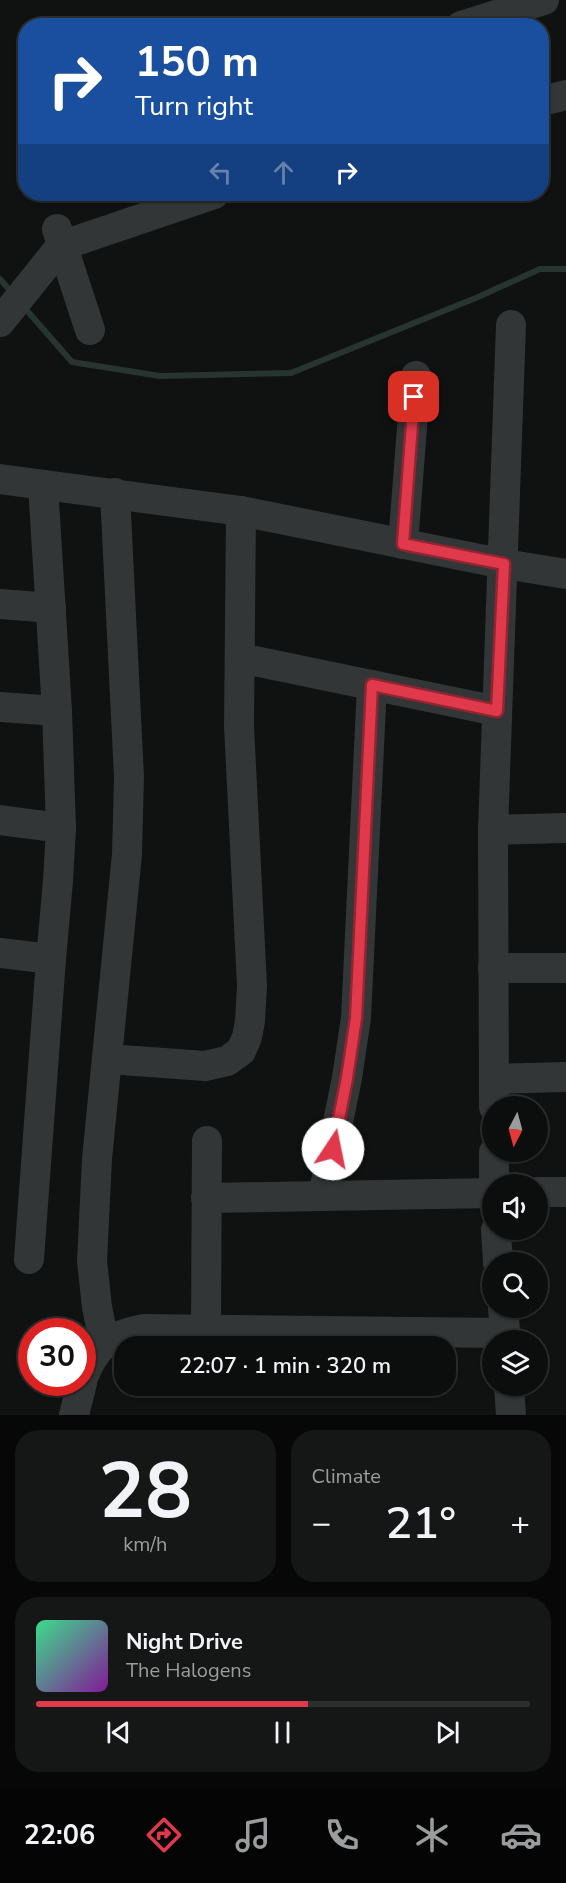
<!DOCTYPE html>
<html lang="en">
<head>
<meta charset="utf-8">
<style>
	:root { --surface:#0c0d0d; --page:#151616; --text:#f1f3f6; --muted:#9a9c9d; --line:#2c2d2e; --accent:#e1394c }
	body { margin:0; font-family:"Nunito Sans",sans-serif; background:var(--page); color:var(--text); height:100vh; display:flex; flex-direction:column; font-size:22px; white-space:nowrap }
	* { box-sizing:border-box; margin:0 }
	p { font-size:20px; color:var(--muted) }
	.icon { flex:none; width:33px; height:33px; fill:none; stroke:currentColor; stroke-width:2; stroke-linecap:round; stroke-linejoin:round }
	.map { position:relative; height:1415px; overflow:hidden }
	.side { display:flex; flex-direction:column; gap:15px; padding:15px; background:#070707; flex:1 }
	.side>* { flex:none }
	.guide { position:absolute; left:18px; top:18px; width:531px; height:183px; border-radius:24px; box-shadow:0 2px 4px #0004,0 0 0 2px var(--line); background:#1a4fa0; color:#fff; overflow:hidden }
	.needle { width:39px; rotate:186deg }
	.buttons { position:absolute; left:482px; top:1096px; display:grid; gap:12px }
	.buttons a { display:grid; place-items:center; width:66px; height:66px; border-radius:50%; background:var(--surface); box-shadow:0 2px 4px #0004,0 0 0 2px var(--line); font-size:30px }
	.speed { position:absolute; left:18px; top:1318px; display:flex; gap:12px; font-size:30px; font-weight:700; text-align:center }
	.speed>* { display:grid; place-content:center; width:78px; height:78px; border-radius:50%; background:var(--surface); box-shadow:0 2px 4px #0004,0 0 0 2px var(--line); line-height:1 }
	.speed .limit { border:9px solid #d22; background:#fff; color:#111 }
	.pin { position:absolute; display:grid; place-items:center; width:51px; height:51px; color:#fff; margin:-26px; border-radius:12px; box-shadow:0 3px 9px #0006 }
	.me { position:absolute; width:66px; margin:-33px; rotate:11deg; stroke-linejoin:round; filter:drop-shadow(0 0 4px #0008) }
	.turn { display:flex; align-items:center; gap:21px; height:126px; padding:0 18px; font-size:27px }
	.turn .icon { width:78px; height:78px; stroke-width:2.5 }
	.turn b { display:block; font-size:42px; line-height:51px }
	.lanes { display:flex; align-items:center; height:57px; padding:0 18px; background:#0003; justify-content:center; gap:30px; direction:ltr }
	.lanes .off { opacity:.35 }
	.big { font-size:45px; font-weight:600; line-height:1.1 }
	.side .card { flex:1; display:flex; flex-direction:column; justify-content:center; gap:9px; min-width:0; padding:0 21px; border-radius:24px; background:var(--page) }
	.side .dial { align-items:center; gap:0 }
	.dial b { font-size:78px; line-height:1 }
	.song { display:flex; align-items:center; gap:18px }
	.cover { width:72px; height:72px; border-radius:9px; background:linear-gradient(135deg,hsl(150 70% 55%),hsl(290 70% 35%)) }
	.played { height:6px; border-radius:3px; background:linear-gradient(90deg,var(--accent) 55%,var(--line) 55%) }
	.keys { display:flex; justify-content:space-around; direction:ltr }
	.heat { display:flex; justify-content:space-between; align-items:center; font-size:33px; direction:ltr }
	.side .tiles { flex:1; display:grid; gap:15px; grid-template-columns:1fr 1fr }
	.card:last-child { grid-column:span 2 }
	.trip { position:absolute; left:114px; top:1336px; width:342px; height:60px; border-radius:24px; background:var(--surface); box-shadow:0 2px 4px #0004,0 0 0 2px var(--line); font-weight:600; line-height:60px; text-align:center }
	.dock { display:flex; height:96px; justify-content:space-around; align-items:center; background:#050505; color:var(--muted) }
	.dock .icon { width:42px; height:42px }
	.dock .active { color:var(--accent) }
	.dock b { font-size:27px; color:var(--text) }
	.map>svg:first-child { display:block }
</style>
</head>
<body>
<div class="map">
<svg width="566" height="1415" viewBox="0 0 566 1415">
	<rect width="100%" height="100%" fill="#101111"/>
	<g fill="none" stroke-linecap="round" stroke-linejoin="round">
		<g stroke="#283430" stroke-width="6">
			<polyline points="0,279 13,294"/>
			<polyline points="23,306 72,362 160,376 291,373 478,297 540,269 566,269"/>
		</g>
		<g stroke="#323636" stroke-width="30">
			<polyline points="461,26 544,0"/>
			<polyline points="542,101 566,95"/>
			<polyline points="57,229 90,330"/>
			<polyline points="0,322 61,246 214,194"/>
			<polyline points="0,479 241,511 504,564 566,574"/>
			<polyline points="403,544 416,376"/>
			<polyline points="0,604 51,608"/>
			<polyline points="240,658 497,711"/>
			<polyline points="0,707 57,711"/>
			<polyline points="0,820 61,828"/>
			<polyline points="493,830 566,828"/>
			<polyline points="0,953 51,959"/>
			<polyline points="493,968 566,968"/>
			<polyline points="108,1059 205,1066 227,1061 241,1051 247,1037 250,1021 252,986 239,726 241,511"/>
			<polyline points="494,1079 566,1077"/>
			<polyline points="494,1107 493,830 511,325"/>
			<polyline points="494,1152 494,1185"/>
			<polyline points="537,1192 566,1192"/>
			<polyline points="323,1196 347,1078 356,1018 372,685"/>
			<polyline points="206,1198 492,1193"/>
			<polyline points="496,1230 498,1263"/>
			<polyline points="29,1259 51,959 58,881 61,828 57,711 43,485"/>
			<polyline points="503,1308 506,1341"/>
			<polyline points="206,1330 207,1141"/>
			<polyline points="104,1342 97,1307 92,1261 97,1159 127,854 129,777 115,493"/>
			<path d="M82,1380C96,1344 107,1337 144,1329L505,1333"/>
			<polyline points="509,1386 511,1415"/>
			<polyline points="74,1415 82,1383"/>
		</g>
	</g>
	<g fill="none" stroke-linecap="round" stroke-linejoin="round">
		<g stroke="#922531" stroke-width="15">
			<polyline id="route" points="333,1149 347,1078 356,1018 372,685 497,711 504,564 403,544 414,397"/>
		</g>
		<use href="#route" stroke="#e1394c" stroke-width="10"/>
	</g>
</svg>
<div class="buttons">
<a><svg class="needle" viewBox="-14 -14 28 28"><path d="M0-13l5 13h-10z" fill="#e53935"/><path d="M0 13l5-13h-10z" fill="#9a9c9d"/></svg></a>
<a><svg class="icon" aria-label="sound" viewBox="0 0 24 24"><path d="M4 9h4l5-4v14l-5-4H4zM17 9q2 3 0 6"/></svg></a>
<a><svg class="icon" aria-label="search" viewBox="0 0 24 24"><circle cx="10" cy="10" r="6"/><path d="M15 15l6 6"/></svg></a>
<a><svg class="icon" aria-label="layers" viewBox="0 0 24 24"><path d="M12 4l9 5-9 5-9-5zM3 14l9 5 9-5"/></svg></a>
</div>
<div class="speed"><div class="limit">30</div></div>
<div class="pin" style="left:414px;top:397px;background:#d93025"><svg class="icon" aria-label="arrive" viewBox="0 0 24 24"><path d="M6 21V4h12l-3 4 3 4H6"/></svg></div>
<svg class="me" style="left:333px;top:1149px" viewBox="-20 -20 40 40"><circle r="19" fill="#fff"/><path d="M0-13L10 11 0 6-10 11z" fill="#e1394c"/></svg>
<div class="trip">22:07 · 1 min · 320 m</div>
<div class="guide">
<div class="turn"><svg class="icon" aria-label="right" viewBox="0 0 24 24"><path d="M7 20v-9h11M14 6l5 5-5 5"/></svg><div><b>150 m</b>Turn right</div></div>
<div class="lanes"><svg class="icon off" aria-label="left" viewBox="0 0 24 24"><path d="M17 20v-9H6M10 6l-5 5 5 5"/></svg><svg class="icon off" aria-label="ahead" viewBox="0 0 24 24"><path d="M12 20V5M6 11l6-6 6 6"/></svg><svg class="icon" aria-label="right" viewBox="0 0 24 24"><path d="M7 20v-9h11M14 6l5 5-5 5"/></svg></div>
</div>
</div>
<section class="side">
<div class="tiles">
<div class="card dial"><b>28</b><p>km/h</p></div>
<div class="card"><p>Climate</p>
<div class="heat"><a>−</a><b class="big">21°</b><a>+</a></div>
</div>
<div class="card">
<div class="song"><i class="cover"></i><div><b>Night Drive</b><p>The Halogens</p></div></div>
<div class="played"></div>
<div class="keys"><svg class="icon" aria-label="previous" viewBox="0 0 24 24"><path d="M18 5L8 12l10 7zM5 5v14"/></svg><svg class="icon" aria-label="pause" viewBox="0 0 24 24"><path d="M8 5v14M16 5v14"/></svg><svg class="icon" aria-label="next" viewBox="0 0 24 24"><path d="M6 5l10 7-10 7zM19 5v14"/></svg></div>
</div>
</div>
</section>
<nav class="dock">
<b>22:06</b>
<svg class="icon active" aria-label="directions" viewBox="0 0 24 24"><path d="M12 3l9 9-9 9-9-9zM9 14v-3h6M13 9l2 2-2 2"/></svg>
<svg class="icon" aria-label="music" viewBox="0 0 24 24"><path d="M9 18V5l10-2v13"/><circle cx="6" cy="18" r="3"/><circle cx="16" cy="16" r="3"/></svg>
<svg class="icon" aria-label="phone" viewBox="0 0 24 24"><path d="M5 4h4l2 5-3 2q2 4 5 5l2-3 5 2v4C11 20 4 13 5 4z"/></svg>
<svg class="icon" aria-label="climate" viewBox="0 0 24 24"><path d="M12 3v18M4 7l16 10M4 17L20 7"/></svg>
<svg class="icon" aria-label="car" viewBox="0 0 24 24"><path d="M5 17H2v-5l4-1 3-4h7l3 4 3 1v5h-3M9 17h6M6 11h13"/><circle cx="7" cy="17" r="2"/><circle cx="17" cy="17" r="2"/></svg>
</nav>
</body>
</html>
